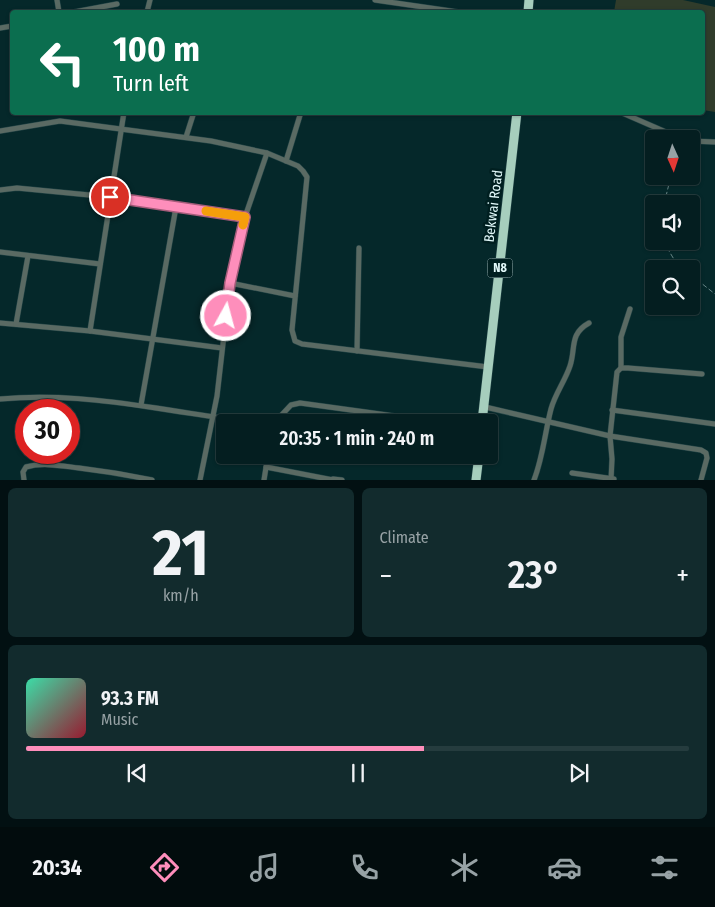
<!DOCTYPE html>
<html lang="en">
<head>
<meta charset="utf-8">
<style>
	:root { --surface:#041e20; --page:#122b2d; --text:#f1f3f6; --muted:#97a2a5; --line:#253c3e; --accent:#fe8ebb }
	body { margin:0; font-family:"Fira Sans Condensed",sans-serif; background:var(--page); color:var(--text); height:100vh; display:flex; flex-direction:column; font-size:19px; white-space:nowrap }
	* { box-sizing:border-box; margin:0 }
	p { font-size:16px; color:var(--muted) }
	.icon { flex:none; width:28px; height:28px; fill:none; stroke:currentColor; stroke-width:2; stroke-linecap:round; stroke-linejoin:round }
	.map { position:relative; height:480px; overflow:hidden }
	.sheet { display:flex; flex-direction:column; gap:8px; padding:8px; background:#021012; flex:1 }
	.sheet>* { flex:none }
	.banner { position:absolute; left:10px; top:10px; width:695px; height:105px; border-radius:5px; box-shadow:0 1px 4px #0004,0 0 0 1px var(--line); background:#0b6e4f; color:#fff; overflow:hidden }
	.needle { width:32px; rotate:177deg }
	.buttons { position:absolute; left:645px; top:130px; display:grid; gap:10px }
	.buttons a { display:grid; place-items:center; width:55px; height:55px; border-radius:5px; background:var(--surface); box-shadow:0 1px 4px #0004,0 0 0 1px var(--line); font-size:25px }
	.speed { position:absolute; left:15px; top:399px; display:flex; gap:10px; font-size:25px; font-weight:700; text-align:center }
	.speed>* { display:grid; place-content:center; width:65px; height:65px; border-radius:50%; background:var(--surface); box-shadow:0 1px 4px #0004,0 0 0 1px var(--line); line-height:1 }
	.speed .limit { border:8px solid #d22; background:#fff; color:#111 }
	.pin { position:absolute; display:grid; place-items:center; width:42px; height:42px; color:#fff; margin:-21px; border:2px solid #fff; border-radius:50%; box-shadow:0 1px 5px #0007 }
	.me { position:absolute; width:55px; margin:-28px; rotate:7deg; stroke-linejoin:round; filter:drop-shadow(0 0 4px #0008) }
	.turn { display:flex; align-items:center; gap:18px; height:105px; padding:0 20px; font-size:22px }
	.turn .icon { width:65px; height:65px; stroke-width:2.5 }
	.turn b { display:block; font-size:35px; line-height:42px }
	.big { font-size:38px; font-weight:600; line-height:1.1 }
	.sheet .card { flex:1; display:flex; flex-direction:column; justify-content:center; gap:8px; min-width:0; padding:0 18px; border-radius:8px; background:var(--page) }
	.sheet .dial { align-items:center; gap:0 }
	.dial b { font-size:65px; line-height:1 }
	.song { display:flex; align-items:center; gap:15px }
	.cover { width:60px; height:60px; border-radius:8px; background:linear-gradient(135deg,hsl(160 70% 55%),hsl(350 70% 35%)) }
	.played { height:5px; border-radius:2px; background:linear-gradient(90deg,var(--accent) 60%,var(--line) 60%) }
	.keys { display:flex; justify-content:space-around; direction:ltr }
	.heat { display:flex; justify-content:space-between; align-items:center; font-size:28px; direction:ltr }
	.sheet .tiles { flex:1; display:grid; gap:8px; grid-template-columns:1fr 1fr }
	.card:last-child { grid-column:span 2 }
	.trip { position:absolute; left:216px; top:414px; width:282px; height:50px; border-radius:5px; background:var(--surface); box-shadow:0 1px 4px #0004,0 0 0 1px var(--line); font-weight:600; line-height:50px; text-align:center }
	.dock { display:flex; height:80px; justify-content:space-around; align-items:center; background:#020c0d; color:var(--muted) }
	.dock .icon { width:35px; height:35px }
	.dock .selected { color:var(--accent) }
	.dock b { font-size:22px; color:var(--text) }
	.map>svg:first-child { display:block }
</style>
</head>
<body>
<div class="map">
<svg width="715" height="480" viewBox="0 0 715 480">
	<rect width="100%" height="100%" fill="#05282a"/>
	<polygon fill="#303c2b" points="616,0 683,0 715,7 715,112 703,110 702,12 614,12"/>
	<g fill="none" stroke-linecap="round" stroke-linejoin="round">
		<g stroke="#244547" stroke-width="6">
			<g id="street">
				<polyline points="57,0 59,12"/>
				<polyline points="375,0 458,12"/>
				<polyline points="74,12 117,4"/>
				<polyline points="147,12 150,0"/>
				<polyline points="0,28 12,26"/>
				<polyline points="620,112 682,139"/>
				<polyline points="0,131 60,121 211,141 267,153 298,166 303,171 307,177 292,330 295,341 302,344 488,367"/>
				<polyline points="186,137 194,112"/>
				<polyline points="691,141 715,142"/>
				<polyline points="286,161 301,112"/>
				<polyline points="0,190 17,188 110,197 245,217"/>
				<polyline points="0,252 100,264"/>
				<polyline points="230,283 295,296"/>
				<polyline points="0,323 90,331 222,348"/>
				<polyline points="16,324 28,256"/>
				<polyline points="90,331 124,112"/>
				<polyline points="357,351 359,248"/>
				<polyline points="621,368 621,337 630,309"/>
				<path d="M0,399C52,394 104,400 156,408C185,413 214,416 243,422"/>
				<polyline points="141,405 176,207"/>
				<polyline points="485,407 610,436 701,450 706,453 707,458 701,480"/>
				<polyline points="612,410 715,424"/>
				<polyline points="275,422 291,405 300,403 438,422"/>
				<polyline points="266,467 333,480"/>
				<polyline points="572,473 614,479"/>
				<polyline points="333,479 342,480"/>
				<path d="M24,480L23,472L26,467C43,462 62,466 79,468C104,471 128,475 152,480"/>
				<polyline points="200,480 217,396 230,283 245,217 267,153"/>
				<polyline points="264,480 268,455"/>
				<path d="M534,480C543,457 545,432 551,409C555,394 565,381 570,366C576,348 569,334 589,323"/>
				<polyline points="611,480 612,459 610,436 617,372 621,368 628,368 702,374"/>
			</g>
		</g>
		<g stroke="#244547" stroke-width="10">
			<g id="highway">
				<polyline points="528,12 529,0"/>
				<polyline points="482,422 517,112"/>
				<polyline points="476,480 479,455"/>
			</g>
		</g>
		<g stroke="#688687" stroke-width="1" stroke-dasharray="5 2.5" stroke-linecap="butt">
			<polyline points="664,204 671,176"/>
			<polyline points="663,241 675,261 684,269"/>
			<polyline points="691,275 715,294"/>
		</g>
		<use href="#street" stroke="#5a6a63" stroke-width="5"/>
		<use href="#highway" stroke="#a6cebd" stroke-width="9"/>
	</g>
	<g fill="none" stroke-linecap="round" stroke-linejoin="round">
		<g stroke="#a55c7a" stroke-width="12">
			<polyline id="route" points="110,197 245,217 230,283 226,316"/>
		</g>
		<use href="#route" stroke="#fe8ebb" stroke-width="9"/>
		<polyline stroke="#f59e0b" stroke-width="9" points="206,211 245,217 243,225"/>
	</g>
	<g text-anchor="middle" stroke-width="5" stroke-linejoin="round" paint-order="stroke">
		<rect fill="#001f20" stroke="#9fb8b9" stroke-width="1" x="487.5" y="258.5" width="25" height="19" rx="4"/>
		<g font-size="12" font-weight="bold" fill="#e3fafb">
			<text x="500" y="272">N8</text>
		</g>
		<g font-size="14" fill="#e3fafb" stroke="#001f20">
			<text transform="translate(493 206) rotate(-83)" y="5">Bekwai Road</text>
		</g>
	</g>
</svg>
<div class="buttons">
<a><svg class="needle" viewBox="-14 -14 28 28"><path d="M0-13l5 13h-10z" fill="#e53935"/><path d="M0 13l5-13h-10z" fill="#97a2a5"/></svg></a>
<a><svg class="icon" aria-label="sound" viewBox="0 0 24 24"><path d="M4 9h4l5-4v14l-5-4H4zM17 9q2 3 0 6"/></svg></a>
<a><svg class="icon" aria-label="search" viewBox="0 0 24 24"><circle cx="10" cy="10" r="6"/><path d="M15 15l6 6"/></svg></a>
</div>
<div class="speed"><div class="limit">30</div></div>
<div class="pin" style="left:110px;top:197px;background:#d93025"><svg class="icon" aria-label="arrive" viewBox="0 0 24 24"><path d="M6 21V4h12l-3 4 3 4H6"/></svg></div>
<svg class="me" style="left:226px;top:316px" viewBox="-20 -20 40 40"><circle r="17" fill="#fe8ebb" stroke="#fff" stroke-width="3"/><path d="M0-11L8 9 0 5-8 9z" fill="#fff"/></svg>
<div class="trip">20:35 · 1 min · 240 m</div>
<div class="banner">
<div class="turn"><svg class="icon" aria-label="left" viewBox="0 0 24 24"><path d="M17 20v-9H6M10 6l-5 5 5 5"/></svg><div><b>100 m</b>Turn left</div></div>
</div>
</div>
<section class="sheet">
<div class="tiles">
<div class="card dial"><b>21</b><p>km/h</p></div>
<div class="card"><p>Climate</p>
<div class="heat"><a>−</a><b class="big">23°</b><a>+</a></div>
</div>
<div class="card">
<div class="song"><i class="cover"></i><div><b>93.3 FM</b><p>Music</p></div></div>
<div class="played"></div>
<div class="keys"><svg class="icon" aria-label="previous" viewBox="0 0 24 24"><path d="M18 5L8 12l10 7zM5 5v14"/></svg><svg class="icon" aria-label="pause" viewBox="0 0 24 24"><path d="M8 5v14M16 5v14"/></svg><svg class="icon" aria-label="next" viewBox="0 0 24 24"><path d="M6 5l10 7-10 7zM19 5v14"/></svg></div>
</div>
</div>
</section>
<nav class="dock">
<b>20:34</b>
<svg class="icon selected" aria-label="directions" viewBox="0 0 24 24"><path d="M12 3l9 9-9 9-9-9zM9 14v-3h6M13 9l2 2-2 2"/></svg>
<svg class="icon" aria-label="music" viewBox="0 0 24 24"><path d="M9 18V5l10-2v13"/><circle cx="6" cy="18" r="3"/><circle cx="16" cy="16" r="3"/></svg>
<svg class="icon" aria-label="phone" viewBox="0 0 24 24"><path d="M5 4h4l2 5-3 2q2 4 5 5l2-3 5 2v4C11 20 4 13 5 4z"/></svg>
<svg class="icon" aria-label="climate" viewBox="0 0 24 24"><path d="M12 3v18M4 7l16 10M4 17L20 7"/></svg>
<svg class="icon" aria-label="car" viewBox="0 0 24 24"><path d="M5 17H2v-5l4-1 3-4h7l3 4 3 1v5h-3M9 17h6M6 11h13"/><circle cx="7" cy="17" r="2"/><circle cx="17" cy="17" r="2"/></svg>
<svg class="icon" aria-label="filters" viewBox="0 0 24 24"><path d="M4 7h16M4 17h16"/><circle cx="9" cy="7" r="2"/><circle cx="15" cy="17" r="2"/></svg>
</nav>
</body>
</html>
